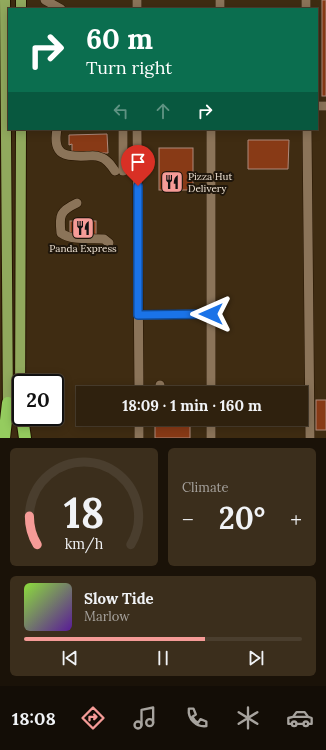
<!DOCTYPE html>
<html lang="en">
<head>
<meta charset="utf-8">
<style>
	:root { --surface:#2f210e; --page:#3b2e1c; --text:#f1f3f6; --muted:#a7a39e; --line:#4a3e2e; --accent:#f59b97 }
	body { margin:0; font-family:Lora,serif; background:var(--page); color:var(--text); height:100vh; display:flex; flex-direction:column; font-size:15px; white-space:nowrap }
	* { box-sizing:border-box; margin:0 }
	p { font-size:13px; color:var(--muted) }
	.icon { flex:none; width:22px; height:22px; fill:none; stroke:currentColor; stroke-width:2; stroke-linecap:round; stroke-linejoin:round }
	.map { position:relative; height:438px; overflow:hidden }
	.sheet { display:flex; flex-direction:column; gap:10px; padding:10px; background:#1a1208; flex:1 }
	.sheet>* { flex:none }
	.guide { position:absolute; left:8px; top:8px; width:310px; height:122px; border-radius:0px; box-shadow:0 2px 10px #0003,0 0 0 1px var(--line); background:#0b6e4f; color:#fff; overflow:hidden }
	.speed { position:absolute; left:12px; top:374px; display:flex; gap:8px; font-size:20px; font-weight:700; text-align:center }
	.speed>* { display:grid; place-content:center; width:52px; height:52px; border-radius:50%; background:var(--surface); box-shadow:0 2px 10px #0003,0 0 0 1px var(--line); line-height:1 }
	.speed .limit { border:2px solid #111; border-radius:6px; background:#fff; color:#111 }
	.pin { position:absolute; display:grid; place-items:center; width:34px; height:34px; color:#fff; margin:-41px -17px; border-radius:50% 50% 50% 0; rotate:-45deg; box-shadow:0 0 4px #0007 }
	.pin .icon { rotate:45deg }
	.me { position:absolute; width:44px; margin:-22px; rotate:270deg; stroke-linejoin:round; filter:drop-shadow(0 0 3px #0008) }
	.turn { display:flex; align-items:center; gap:14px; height:84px; padding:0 12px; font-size:18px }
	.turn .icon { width:52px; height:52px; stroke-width:2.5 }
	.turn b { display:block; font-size:28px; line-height:34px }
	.lanes { display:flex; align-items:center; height:38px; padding:0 12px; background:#0003; justify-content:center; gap:20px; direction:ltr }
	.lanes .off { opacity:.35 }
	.big { font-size:30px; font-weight:700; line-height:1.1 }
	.sheet .widget { flex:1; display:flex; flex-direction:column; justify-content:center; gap:6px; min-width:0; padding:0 14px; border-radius:6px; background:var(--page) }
	.sheet .dial { align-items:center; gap:0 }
	.dial svg { height:104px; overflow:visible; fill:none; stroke:var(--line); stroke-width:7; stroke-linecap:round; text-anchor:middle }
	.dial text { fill:var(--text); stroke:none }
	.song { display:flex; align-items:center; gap:12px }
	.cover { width:48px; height:48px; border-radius:6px; background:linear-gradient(135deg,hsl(90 70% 55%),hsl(270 70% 35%)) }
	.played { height:4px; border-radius:2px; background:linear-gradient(90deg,var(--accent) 65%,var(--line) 65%) }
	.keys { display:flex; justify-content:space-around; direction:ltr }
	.heat { display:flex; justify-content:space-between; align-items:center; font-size:22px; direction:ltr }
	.sheet .tiles { flex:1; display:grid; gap:10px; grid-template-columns:1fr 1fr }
	.widget:last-child { grid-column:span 2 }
	.trip { position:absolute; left:76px; top:386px; width:232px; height:40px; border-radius:0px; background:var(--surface); box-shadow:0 2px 10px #0003,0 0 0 1px var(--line); font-weight:700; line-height:40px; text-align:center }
	.menu { display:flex; height:64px; justify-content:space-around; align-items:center; background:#130d06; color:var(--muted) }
	.menu .icon { width:28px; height:28px }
	.menu .current { color:var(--accent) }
	.menu b { font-size:18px; color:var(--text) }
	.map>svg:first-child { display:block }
</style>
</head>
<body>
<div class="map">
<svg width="326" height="438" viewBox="0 0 326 438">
	<rect width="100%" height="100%" fill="#3f2c12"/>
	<g fill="#883a16" stroke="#ad897b">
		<rect x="322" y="0" width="4" height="96"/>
		<polygon points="107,134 108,153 72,153 72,144 69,145 69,135"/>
		<polygon points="248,140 289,140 288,169 248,169"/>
		<rect x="159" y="148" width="34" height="42"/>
		<rect x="70" y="221" width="26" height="14"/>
		<rect x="316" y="400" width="10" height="30"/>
		<rect x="155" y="419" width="35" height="19"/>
	</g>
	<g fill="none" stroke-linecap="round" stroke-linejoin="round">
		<g stroke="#251400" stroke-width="10">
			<g id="minor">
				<polyline points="45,0 61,9"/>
				<polyline points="137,0 137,9"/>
				<polyline points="220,0 220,9"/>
				<polyline points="306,9 306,0"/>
				<polyline points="317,106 326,106"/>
				<path d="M57,129C52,156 66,157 87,156C91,156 96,155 100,157C107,159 111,165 115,171"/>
				<polyline points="123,129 123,171"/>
				<polyline points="137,129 139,393"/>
				<polyline points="211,129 211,393"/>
				<polyline points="307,129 310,438"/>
				<path d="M77,203C60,211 59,215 61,233C72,241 90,238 104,239L109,243"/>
				<polyline points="138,315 211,314"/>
				<polyline points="160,385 160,393"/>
				<polyline points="139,419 139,438"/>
				<polyline points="211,419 211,438"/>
			</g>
		</g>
		<g stroke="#251400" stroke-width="12">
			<g id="major">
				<polyline points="5,0 8,410"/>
				<polyline points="21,0 21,9"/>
				<polyline points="20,410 21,129"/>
			</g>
		</g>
		<g stroke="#251400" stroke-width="14">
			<g id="highway">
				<polyline points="20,403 21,410"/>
				<polyline points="22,417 25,438"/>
				<polyline points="4,438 8,403"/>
			</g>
		</g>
		<use href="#minor" stroke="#8b7459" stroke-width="9"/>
		<use href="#major" stroke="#91a95d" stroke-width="10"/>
		<use href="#highway" stroke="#95cc5f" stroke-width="12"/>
	</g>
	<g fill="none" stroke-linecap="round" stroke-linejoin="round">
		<g stroke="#114b97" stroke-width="10">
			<polyline id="route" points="138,186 138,315 211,314"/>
		</g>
		<use href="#route" stroke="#1a73e8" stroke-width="7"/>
	</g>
	<defs>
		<g id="restaurant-square" transform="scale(1.15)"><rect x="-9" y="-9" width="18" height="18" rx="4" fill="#f59b97" stroke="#1f160b"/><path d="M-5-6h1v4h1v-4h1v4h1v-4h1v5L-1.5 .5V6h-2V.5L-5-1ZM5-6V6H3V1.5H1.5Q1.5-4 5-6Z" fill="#111"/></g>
	</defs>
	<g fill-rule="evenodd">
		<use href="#restaurant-square" x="172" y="182"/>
		<use href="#restaurant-square" x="83" y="228"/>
	</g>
	<g text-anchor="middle" stroke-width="4" stroke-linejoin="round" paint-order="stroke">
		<g font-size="10" fill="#ece0d1" stroke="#1f160b" text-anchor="start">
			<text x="188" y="180">Pizza Hut<tspan x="188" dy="12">Delivery</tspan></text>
			<text x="83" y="252" text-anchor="middle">Panda Express</text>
		</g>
	</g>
</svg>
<div class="speed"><div class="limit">20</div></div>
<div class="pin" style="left:138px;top:186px;background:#d93025"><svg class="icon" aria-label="arrive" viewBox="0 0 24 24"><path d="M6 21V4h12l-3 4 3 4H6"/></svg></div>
<svg class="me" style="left:211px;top:314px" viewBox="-20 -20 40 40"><path d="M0-17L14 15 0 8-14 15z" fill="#1a73e8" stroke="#fff" stroke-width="4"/></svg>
<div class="trip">18:09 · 1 min · 160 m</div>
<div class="guide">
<div class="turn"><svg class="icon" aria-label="right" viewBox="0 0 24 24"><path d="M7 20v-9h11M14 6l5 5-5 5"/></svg><div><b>60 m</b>Turn right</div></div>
<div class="lanes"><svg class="icon off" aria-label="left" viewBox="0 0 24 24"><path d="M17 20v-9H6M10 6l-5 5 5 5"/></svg><svg class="icon off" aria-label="ahead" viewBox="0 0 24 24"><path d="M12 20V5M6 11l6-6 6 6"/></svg><svg class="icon" aria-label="right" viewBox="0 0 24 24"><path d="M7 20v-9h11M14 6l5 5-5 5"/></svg></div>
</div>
</div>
<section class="sheet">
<div class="tiles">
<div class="widget dial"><svg viewBox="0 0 100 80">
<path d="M14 69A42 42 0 1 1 86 69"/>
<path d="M14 69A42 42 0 0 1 8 47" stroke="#f59b97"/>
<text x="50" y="56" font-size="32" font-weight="700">18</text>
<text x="50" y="72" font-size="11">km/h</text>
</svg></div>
<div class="widget"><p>Climate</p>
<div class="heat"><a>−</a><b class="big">20°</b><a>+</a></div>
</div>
<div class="widget">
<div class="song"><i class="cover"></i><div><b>Slow Tide</b><p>Marlow</p></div></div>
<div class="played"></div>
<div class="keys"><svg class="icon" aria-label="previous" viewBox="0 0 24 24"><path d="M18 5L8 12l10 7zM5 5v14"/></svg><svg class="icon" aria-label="pause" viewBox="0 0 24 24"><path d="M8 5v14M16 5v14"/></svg><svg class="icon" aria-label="next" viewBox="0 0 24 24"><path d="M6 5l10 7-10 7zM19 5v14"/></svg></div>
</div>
</div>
</section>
<nav class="menu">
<b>18:08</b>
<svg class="icon current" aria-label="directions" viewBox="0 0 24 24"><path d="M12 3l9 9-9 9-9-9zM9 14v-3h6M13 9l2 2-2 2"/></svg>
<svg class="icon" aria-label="music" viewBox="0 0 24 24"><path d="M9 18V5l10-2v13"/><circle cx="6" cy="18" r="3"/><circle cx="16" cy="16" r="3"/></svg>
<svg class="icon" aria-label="phone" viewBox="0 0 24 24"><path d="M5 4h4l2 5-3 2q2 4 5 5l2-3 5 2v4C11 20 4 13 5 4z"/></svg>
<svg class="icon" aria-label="climate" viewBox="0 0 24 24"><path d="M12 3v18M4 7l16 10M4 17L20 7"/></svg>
<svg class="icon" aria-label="car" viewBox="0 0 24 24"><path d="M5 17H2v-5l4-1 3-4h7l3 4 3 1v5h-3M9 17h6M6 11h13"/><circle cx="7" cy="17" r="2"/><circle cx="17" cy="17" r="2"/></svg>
</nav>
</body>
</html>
